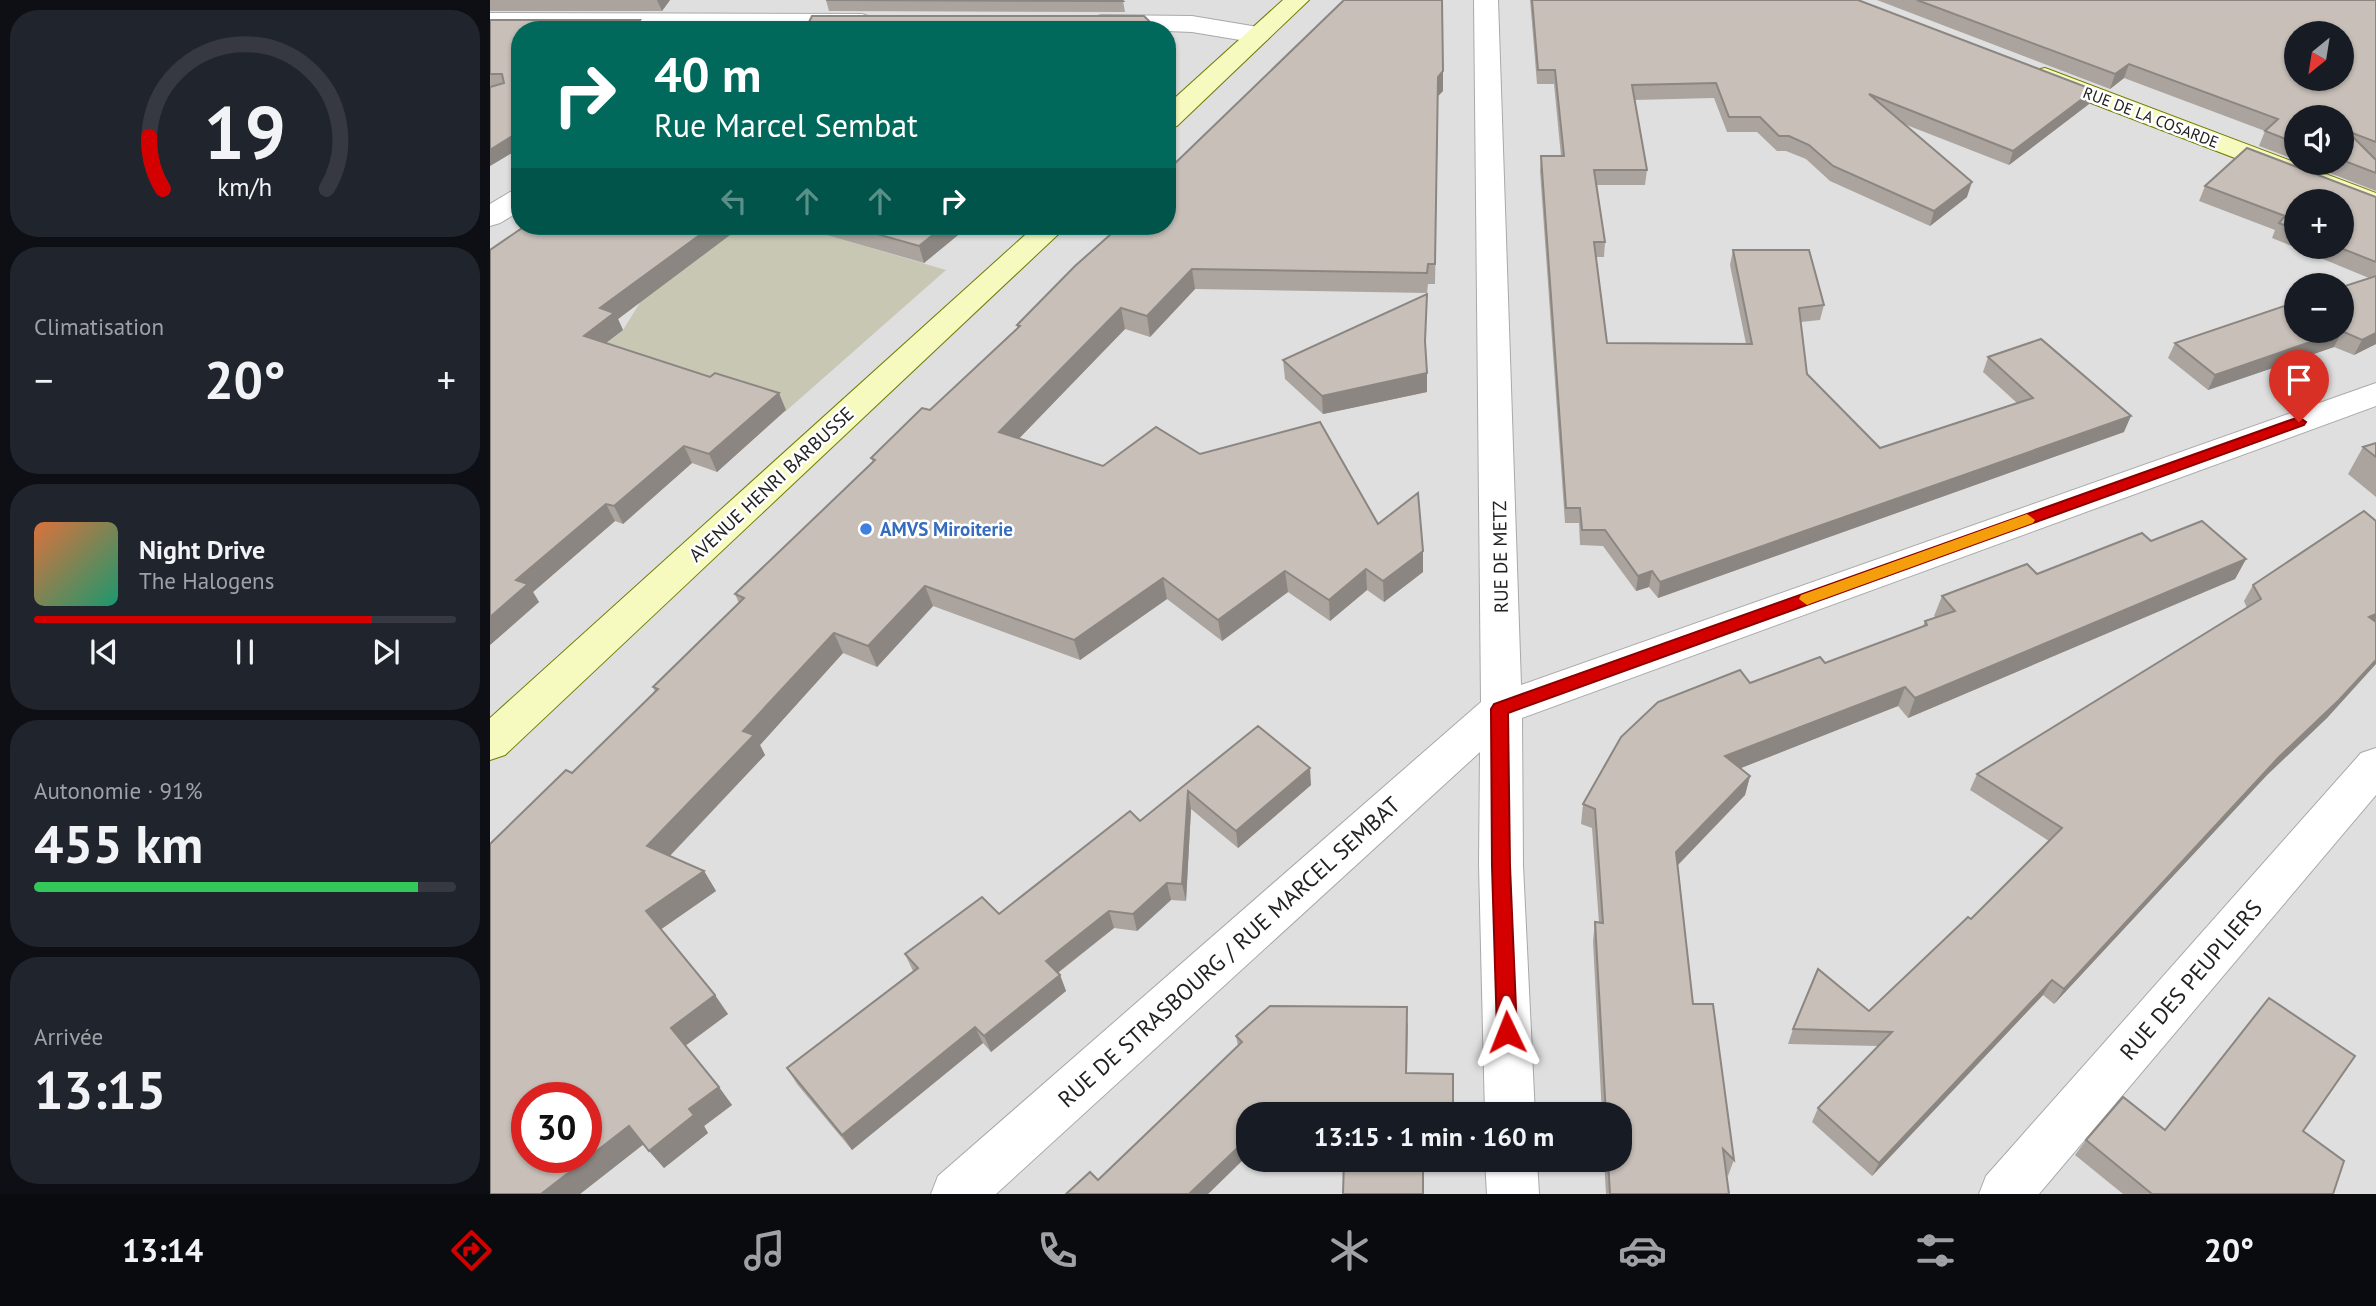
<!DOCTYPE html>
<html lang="fr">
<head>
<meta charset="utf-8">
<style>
	:root { --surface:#171b24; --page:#20242c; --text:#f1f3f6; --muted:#9ea1a6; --line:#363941; --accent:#d40000 }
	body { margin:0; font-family:"PT Sans",sans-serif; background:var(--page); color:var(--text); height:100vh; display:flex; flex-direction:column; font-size:26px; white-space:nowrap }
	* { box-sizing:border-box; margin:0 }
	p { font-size:23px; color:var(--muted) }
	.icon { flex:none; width:38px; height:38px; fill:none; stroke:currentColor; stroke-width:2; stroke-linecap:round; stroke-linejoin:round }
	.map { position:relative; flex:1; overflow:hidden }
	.sheet { display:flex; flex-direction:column; gap:10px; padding:10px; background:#0d0f14; width:490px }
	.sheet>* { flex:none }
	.top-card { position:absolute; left:21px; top:21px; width:665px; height:214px; border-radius:28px; box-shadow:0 2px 5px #0004; background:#00695c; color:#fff; overflow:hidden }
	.needle { width:46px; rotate:210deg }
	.fabs { position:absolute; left:1794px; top:21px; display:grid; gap:14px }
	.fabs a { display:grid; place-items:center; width:70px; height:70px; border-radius:50%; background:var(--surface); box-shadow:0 2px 5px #0004; font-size:35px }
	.speed { position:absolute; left:21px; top:1082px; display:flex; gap:14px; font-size:35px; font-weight:700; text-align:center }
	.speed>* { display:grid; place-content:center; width:91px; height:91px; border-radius:50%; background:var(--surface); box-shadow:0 2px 5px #0004; line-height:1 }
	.speed .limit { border:10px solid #d22; background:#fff; color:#111 }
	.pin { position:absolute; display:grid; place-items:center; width:60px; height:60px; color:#fff; margin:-72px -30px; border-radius:50% 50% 50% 0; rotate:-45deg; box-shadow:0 0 7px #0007 }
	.pin .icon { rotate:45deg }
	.me { position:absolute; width:77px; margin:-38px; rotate:358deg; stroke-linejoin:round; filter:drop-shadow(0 0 5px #0008) }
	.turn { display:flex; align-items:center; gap:24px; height:147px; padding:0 28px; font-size:32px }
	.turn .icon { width:91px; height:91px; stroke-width:2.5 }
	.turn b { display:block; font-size:49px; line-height:60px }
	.lanes { display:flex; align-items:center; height:66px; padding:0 28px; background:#0003; justify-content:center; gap:35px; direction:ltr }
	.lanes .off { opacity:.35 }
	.big { font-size:52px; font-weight:600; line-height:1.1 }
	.sheet .tile { flex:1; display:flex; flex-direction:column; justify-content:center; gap:10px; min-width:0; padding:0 24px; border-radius:28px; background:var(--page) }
	.sheet .dial { align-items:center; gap:0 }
	.dial svg { height:182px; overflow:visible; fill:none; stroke:var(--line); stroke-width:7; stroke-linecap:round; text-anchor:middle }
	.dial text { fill:var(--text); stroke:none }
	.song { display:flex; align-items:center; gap:21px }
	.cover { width:84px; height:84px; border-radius:10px; background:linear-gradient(135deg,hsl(20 70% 55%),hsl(160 70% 35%)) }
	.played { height:7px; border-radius:4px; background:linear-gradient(90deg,var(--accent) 80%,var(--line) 80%) }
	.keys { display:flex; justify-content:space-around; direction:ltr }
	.heat { display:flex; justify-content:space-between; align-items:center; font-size:38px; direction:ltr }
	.charge { height:10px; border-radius:5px; background:linear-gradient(90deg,#34c759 91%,var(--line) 0) }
	.trip { position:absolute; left:746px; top:1102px; width:396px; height:70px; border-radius:28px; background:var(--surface); box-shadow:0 2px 5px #0004; font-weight:600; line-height:70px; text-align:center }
	.dock { display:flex; height:112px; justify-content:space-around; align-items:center; background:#090b0e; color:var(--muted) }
	.dock .icon { width:49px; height:49px }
	.dock .active { color:var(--accent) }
	.dock b { font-size:32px; color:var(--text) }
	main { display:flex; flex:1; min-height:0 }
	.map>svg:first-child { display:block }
</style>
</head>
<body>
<main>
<section class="sheet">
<div class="tile dial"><svg viewBox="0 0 100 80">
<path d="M14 69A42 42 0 1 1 86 69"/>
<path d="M14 69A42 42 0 0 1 8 46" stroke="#d40000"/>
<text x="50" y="56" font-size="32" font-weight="700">19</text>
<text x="50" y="72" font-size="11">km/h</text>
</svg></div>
<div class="tile"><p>Climatisation</p>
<div class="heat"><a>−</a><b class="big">20°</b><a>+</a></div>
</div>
<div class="tile">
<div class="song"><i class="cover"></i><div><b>Night Drive</b><p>The Halogens</p></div></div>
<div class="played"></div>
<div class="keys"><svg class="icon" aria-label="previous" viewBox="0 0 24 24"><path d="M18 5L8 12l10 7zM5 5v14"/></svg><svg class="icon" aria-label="pause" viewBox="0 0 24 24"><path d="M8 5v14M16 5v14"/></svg><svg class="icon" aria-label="next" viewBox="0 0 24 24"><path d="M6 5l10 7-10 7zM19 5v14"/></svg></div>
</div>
<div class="tile"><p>Autonomie · 91%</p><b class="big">455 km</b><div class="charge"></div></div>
<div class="tile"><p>Arrivée</p><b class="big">13:15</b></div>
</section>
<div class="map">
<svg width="1886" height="1194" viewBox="0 0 1886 1194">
	<rect width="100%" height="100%" fill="#f2efe9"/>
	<path fill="#e0dfdf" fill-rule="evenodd" d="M0,0H1886V1194H0ZM30,30H677V226H30ZM1806,33H1852V79H1806ZM1806,117H1852V163H1806ZM1806,201H1852V247H1806ZM1806,285H1852V331H1806ZM37,1097H96V1157H37ZM758,1115H1129V1160H758Z"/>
	<polygon fill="#c7c7b4" points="252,226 306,226 456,270 296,411 103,354 133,330 151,301"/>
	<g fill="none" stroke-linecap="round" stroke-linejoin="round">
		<g stroke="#a9a9a9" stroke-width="2">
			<g id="street">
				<polygon points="984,0 1008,0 1031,685 1886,383 1886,406 1032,718 1033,865 1045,1115 995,1115 989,865 990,752 506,1194 441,1194 448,1176 991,702"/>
				<polygon points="0,13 372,14 381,17 385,22 381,27 372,30 0,29"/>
				<polygon points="611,15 702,16 768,27 777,30 781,35 777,40 768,43 702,32 602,28 598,23 602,18"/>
				<polygon points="30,189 30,211 10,223 0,226 0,204 20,192"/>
				<polygon points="1886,748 1886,795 1549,1194 1489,1194 1496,1176 1871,753"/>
				<polygon points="995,1160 1047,1160 1049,1194 997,1194"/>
			</g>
		</g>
		<g stroke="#707d05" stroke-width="2">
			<g id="secondary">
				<polygon points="793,0 819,0 687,126 677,128 677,105"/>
				<polygon points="1555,68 1886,193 1886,212 1546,82 1542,76 1546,70"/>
				<polygon points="545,226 577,226 15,755 0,760 0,718"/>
			</g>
		</g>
		<use href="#street" fill="#fff" fill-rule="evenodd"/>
		<use href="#secondary" fill="#f7fabf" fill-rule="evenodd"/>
	</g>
	<g fill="#aba49e" fill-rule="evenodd">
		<polygon points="0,0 180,0 172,11 0,11"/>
		<polygon points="336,0 633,1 635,12 339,11"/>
		<polygon points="1040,0 1368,0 1604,90 1599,104 1519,165 1414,124 1477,197 1440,226 1340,181 1316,159 1296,151 1287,151 1267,132 1237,132 1224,98 1144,100 1157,170 1155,185 1107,185 1115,242 1114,257 1106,257 1117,343 1256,344 1240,265 1243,250 1334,305 1330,320 1311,322 1317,374 1390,448 1527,403 1493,372 1498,357 1634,432 1168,598 1159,587 1146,591 1113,546 1090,545 1089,523 1075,523 1050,171 1051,156 1071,156 1064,84 1047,84"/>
		<polygon points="1387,0 1886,0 1886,191 1814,163 1852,163 1852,117 1806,117 1806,160 1769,146 1775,131 1634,78 1620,89"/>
		<polygon points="0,20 150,20 154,30 30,30 30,148 0,166 3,86 0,86"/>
		<polygon points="953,91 948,96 945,284 938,284 937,293 705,289 660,337 635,329 529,438 613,466 710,454 888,524 933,551 933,572 894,602 877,590 840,621 798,592 732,641 677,599 590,660 443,606 387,667 353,653 270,745 275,755 180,856 214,871 226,891 171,929 238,1014 195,1046 242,1105 214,1126 218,1133 174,1168 154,1144 90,1194 0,1194 165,692 163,687 249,603 245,594 383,462 381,458 440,410 527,328 527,325"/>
		<path d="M1715,186L1886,197V344L1864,355L1844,347L1718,390L1678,358L1685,343L1879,278L1782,238L1785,230L1709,201ZM1806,201L1852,247H1806Z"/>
		<polygon points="35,226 252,226 128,319 133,330 116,343 296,410 227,472 202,463 133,524 125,521 43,592 49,602 0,645"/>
		<polygon points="305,226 479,226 434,263"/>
		<polygon points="937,294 935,348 937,392 833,414 795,379 793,360"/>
		<polygon points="1886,443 1886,497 1858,474 1873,447"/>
		<polygon points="1661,541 1756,559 1745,579 1418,718 1408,706 1250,768 1260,776 1255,795 1188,865 1203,1004 1244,1160 1238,1176 1236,1174 1239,1194 1116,1194 1114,1160 1129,1160 1129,1115 1112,1115 1103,941 1105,922 1109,923 1102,828 1091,824 1093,804 1260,683 1335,663 1433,626 1435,621 1446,618 1444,616 1452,596 1547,574"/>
		<polygon points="1763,585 1838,717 1777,775 1564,1004 1553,995 1382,1176 1322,1122 1328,1108 1388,1046 1298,1044 1303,1029 1379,1011 1481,919 1559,841 1480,790 1487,774 1757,608 1754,601"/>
		<polygon points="768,726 821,785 748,848 701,809 696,901 681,900 647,931 624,928 568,973 570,975 576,991 501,1052 493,1043 362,1150 307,1084 297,1068 423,971 415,954 509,914 650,821"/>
		<polygon points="918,1023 917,1073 758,1115 758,1155 718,1194 576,1194 608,1180 748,1046 746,1036"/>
		<polygon points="1675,1130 1813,1131 1843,1194 1633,1194 1585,1155 1596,1140"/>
	</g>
	<g fill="#8b8681">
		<polygon points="167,0 180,0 172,11"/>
		<polygon points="150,20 154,30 142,30"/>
		<polygon points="1639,64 1634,78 1620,89 1625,74"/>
		<polygon points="953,71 953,91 948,96 945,284 948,77"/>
		<polygon points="1604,90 1599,104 1519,165 1523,151"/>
		<polygon points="30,131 30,148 0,166 0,150"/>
		<polygon points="1482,182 1477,197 1440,226 1444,211"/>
		<polygon points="222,226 252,226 128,319 133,330 103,353 94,336 110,308"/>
		<polygon points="454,226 479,226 434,263 429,246"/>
		<polygon points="702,269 705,289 660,337 657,316"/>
		<polygon points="631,308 635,329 515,453 509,432"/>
		<polygon points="1852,331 1844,347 1718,390 1725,375"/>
		<polygon points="1886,333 1886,344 1864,355 1872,340"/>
		<polygon points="937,373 937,392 833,414 832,396"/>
		<polygon points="289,393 296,410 227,472 219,454"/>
		<polygon points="1641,416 1634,432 1168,598 1170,582"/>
		<polygon points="194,446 202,463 133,524 124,506"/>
		<polygon points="116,504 125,521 43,592 49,602 0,645 0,617 26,580"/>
		<polygon points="933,551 933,572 894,602 893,581"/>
		<polygon points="1756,559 1745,579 1418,718 1425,698"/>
		<polygon points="876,569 877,590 840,621 839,600"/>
		<polygon points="795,571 798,592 732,641 728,620"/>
		<polygon points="1162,571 1159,587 1146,591 1148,576"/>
		<polygon points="673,578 677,599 590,660 584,640"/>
		<polygon points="435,586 443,606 387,667 378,646"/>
		<polygon points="1886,614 1886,626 1879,617"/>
		<polygon points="344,633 353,653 270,745 275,755 170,866 157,846 253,731"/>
		<polygon points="1886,660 1886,664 1838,717 1777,775 1564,1004 1574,989 1788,758"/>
		<polygon points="1415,687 1408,706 1231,776 1235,756"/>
		<polygon points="820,768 821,785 748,848 746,831"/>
		<polygon points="1260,776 1255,795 1182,871 1186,852"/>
		<polygon points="698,791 701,809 696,901 692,884"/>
		<polygon points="214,871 226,891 170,930 156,911"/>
		<polygon points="677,883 681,900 647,931 643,914"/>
		<polygon points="619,911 624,928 562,977 556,961"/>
		<polygon points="570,975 576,991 501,1052 494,1036"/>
		<polygon points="1562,980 1553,995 1382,1176 1389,1163"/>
		<polygon points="225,995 238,1014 195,1046 181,1028"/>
		<polygon points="485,1027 493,1043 362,1150 352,1135"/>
		<polygon points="229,1087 242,1105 214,1126 218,1133 174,1168 159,1151 199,1109"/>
		<polygon points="139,1126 155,1143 90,1194 51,1194"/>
		<polygon points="758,1138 758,1155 718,1194 699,1194"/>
	</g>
	<g fill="#c7bfb8" stroke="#8b8681" stroke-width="2" fill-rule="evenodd">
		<polygon points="336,0 632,0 633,1"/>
		<path d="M854,0H952L953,71L948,77L945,264H938L937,273L702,269L657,316L631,308L509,432L613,466L666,427L710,454L830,422L888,524L928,493L933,551L893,581L876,569L839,600L795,571L728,620L673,578L584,640L435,586L378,646L344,633L253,731L264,735L157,846L214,871L156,911L225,995L181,1028L229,1087L199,1109L204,1115L159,1151L139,1126L51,1194H0V844L76,770L82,773L168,689L163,687L254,598L245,594L385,460L381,458L432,408L440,410L530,326L527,325L585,266L630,226H677V171ZM37,1097H96V1157H37Z"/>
		<polygon points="1042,0 1368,0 1604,90 1523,151 1379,94 1482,182 1444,211 1343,166 1319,145 1299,136 1289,136 1270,117 1239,117 1226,83 1142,85 1157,170 1104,170 1115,242 1104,242 1117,343 1262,344 1243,250 1319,250 1334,305 1309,308 1317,374 1390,448 1543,398 1498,357 1551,339 1641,416 1170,582 1162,571 1148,576 1115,530 1092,530 1090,508 1076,508 1051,156 1074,156 1065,70 1048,70"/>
		<path d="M1427,0H1886V142L1857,131L1886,160V173L1852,160V117H1806V143L1775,131L1788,119L1639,64L1625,74ZM1806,33H1852V79H1806Z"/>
		<polygon points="322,16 654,16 668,30 315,30"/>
		<polygon points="0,20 150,20 142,30 30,30 30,131 0,150 0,87 14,83 12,74 0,74"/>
		<polygon points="1757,148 1886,197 1886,262 1848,247 1852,247 1852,201 1806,201 1806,230 1789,223 1795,216 1715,186"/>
		<polygon points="35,226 222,226 110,308 124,313 94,336 220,377 225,373 289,393 219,454 194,446 124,506 116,504 26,580 38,584 0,617 0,250"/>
		<polygon points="359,226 454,226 429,246"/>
		<polygon points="1886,276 1886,333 1872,340 1852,331 1725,375 1685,343 1806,302 1806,331 1852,331 1852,287"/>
		<polygon points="937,294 935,341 937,373 832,396 793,360"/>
		<polygon points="1886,443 1886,457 1873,447"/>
		<polygon points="1874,511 1886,521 1886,614 1879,617 1886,622 1886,660 1849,700 1788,758 1574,989 1562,980 1389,1163 1328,1108 1402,1032 1303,1029 1328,969 1379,1011 1478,917 1481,919 1572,828 1487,774 1771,599 1763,585"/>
		<polygon points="1712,521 1756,559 1425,698 1415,687 1235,756 1260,776 1186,852 1203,1004 1223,1004 1244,1160 1233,1149 1239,1194 1120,1194 1118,1160 1129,1160 1129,1115 1116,1115 1105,922 1113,923 1105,809 1093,804 1131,737 1168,702 1250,670 1260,683 1330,657 1335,663 1437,625 1435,621 1465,611 1452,596 1537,564 1547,574 1652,533 1661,541"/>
		<polygon points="768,726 820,768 746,831 698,791 692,884 677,883 643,914 619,911 556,961 570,975 494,1036 485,1027 352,1135 297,1068 428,968 415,954 492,897 509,914 640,811 650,821"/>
		<polygon points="1779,998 1865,1056 1813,1131 1854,1161 1843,1194 1662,1194 1596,1140 1633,1097 1675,1130"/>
		<polygon points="780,1006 917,1007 916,1073 963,1074 963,1115 758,1115 758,1138 699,1194 576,1194 600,1172 608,1180 752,1042 746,1036"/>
		<polygon points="854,1160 933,1160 933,1194 853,1194"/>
	</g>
	<polygon fill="#d40000" stroke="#8a0000" stroke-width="2" points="1809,417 1816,422 1814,425 1018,713 1020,866 1027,1032 1024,1038 1017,1041 1010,1038 1007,1032 1002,866 1001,709 1004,704"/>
	<polygon fill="#f59e0b" points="1537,514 1545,520 1543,523 1322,603 1317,605 1309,599 1311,595"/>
	<circle fill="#3f7fe0" stroke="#fff" stroke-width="2.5" cx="376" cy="529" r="7"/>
	<g text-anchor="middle" stroke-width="5" stroke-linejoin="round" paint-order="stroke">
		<g font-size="16" fill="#222" stroke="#fff">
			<text transform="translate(1661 117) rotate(21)" y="6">RUE DE LA COSARDE</text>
		</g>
		<g font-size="19" fill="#222" stroke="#fff">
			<text transform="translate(281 484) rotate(-43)" y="7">AVENUE HENRI BARBUSSE</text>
			<text transform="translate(1010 557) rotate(-91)" y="7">RUE DE METZ</text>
		</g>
		<g font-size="19" font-weight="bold" fill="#366cbe" stroke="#fff" text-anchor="start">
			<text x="390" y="536">AMVS Miroiterie</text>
		</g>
		<g font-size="23" fill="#222" stroke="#fff">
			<text transform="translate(739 952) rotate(-42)" y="8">RUE DE STRASBOURG / RUE MARCEL SEMBAT</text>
			<text transform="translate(1701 980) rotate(-49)" y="8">RUE DES PEUPLIERS</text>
		</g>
	</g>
</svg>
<div class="fabs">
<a><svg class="needle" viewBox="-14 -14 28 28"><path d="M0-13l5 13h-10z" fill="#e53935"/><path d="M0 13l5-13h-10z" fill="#9ea1a6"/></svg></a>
<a><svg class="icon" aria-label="sound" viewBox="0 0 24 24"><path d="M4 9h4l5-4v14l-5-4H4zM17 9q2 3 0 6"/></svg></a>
<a>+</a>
<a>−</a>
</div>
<div class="speed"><div class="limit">30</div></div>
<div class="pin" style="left:1809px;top:422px;background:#d93025"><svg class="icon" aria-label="arrive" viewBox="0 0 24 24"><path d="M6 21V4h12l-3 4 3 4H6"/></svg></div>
<svg class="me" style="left:1017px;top:1032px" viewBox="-20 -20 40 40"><path d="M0-17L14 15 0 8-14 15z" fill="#d40000" stroke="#fff" stroke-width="4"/></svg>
<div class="trip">13:15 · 1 min · 160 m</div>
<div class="top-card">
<div class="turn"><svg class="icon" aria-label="right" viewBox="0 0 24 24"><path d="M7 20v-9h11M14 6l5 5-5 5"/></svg><div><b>40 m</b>Rue Marcel Sembat</div></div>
<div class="lanes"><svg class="icon off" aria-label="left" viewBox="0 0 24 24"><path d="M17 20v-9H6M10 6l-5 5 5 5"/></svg><svg class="icon off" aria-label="ahead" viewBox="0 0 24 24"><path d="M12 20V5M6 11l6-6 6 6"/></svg><svg class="icon off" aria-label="ahead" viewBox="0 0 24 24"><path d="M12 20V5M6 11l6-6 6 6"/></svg><svg class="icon" aria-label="right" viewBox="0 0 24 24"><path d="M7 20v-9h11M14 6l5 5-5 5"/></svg></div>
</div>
</div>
</main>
<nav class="dock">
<b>13:14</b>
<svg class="icon active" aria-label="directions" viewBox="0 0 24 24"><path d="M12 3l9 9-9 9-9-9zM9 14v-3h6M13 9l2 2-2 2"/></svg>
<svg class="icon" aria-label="music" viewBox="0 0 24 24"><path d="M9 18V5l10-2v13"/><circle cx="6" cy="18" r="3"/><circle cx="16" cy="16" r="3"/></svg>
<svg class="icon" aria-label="phone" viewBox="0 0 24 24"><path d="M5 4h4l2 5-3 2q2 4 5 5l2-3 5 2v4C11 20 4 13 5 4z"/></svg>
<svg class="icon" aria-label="climate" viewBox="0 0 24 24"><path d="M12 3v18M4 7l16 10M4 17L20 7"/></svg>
<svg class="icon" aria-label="car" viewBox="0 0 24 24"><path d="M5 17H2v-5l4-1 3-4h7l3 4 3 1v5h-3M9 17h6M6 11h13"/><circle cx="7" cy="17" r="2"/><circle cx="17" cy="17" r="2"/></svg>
<svg class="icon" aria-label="filters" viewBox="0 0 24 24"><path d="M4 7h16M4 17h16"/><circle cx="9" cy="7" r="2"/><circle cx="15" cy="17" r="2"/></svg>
<b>20°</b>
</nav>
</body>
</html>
